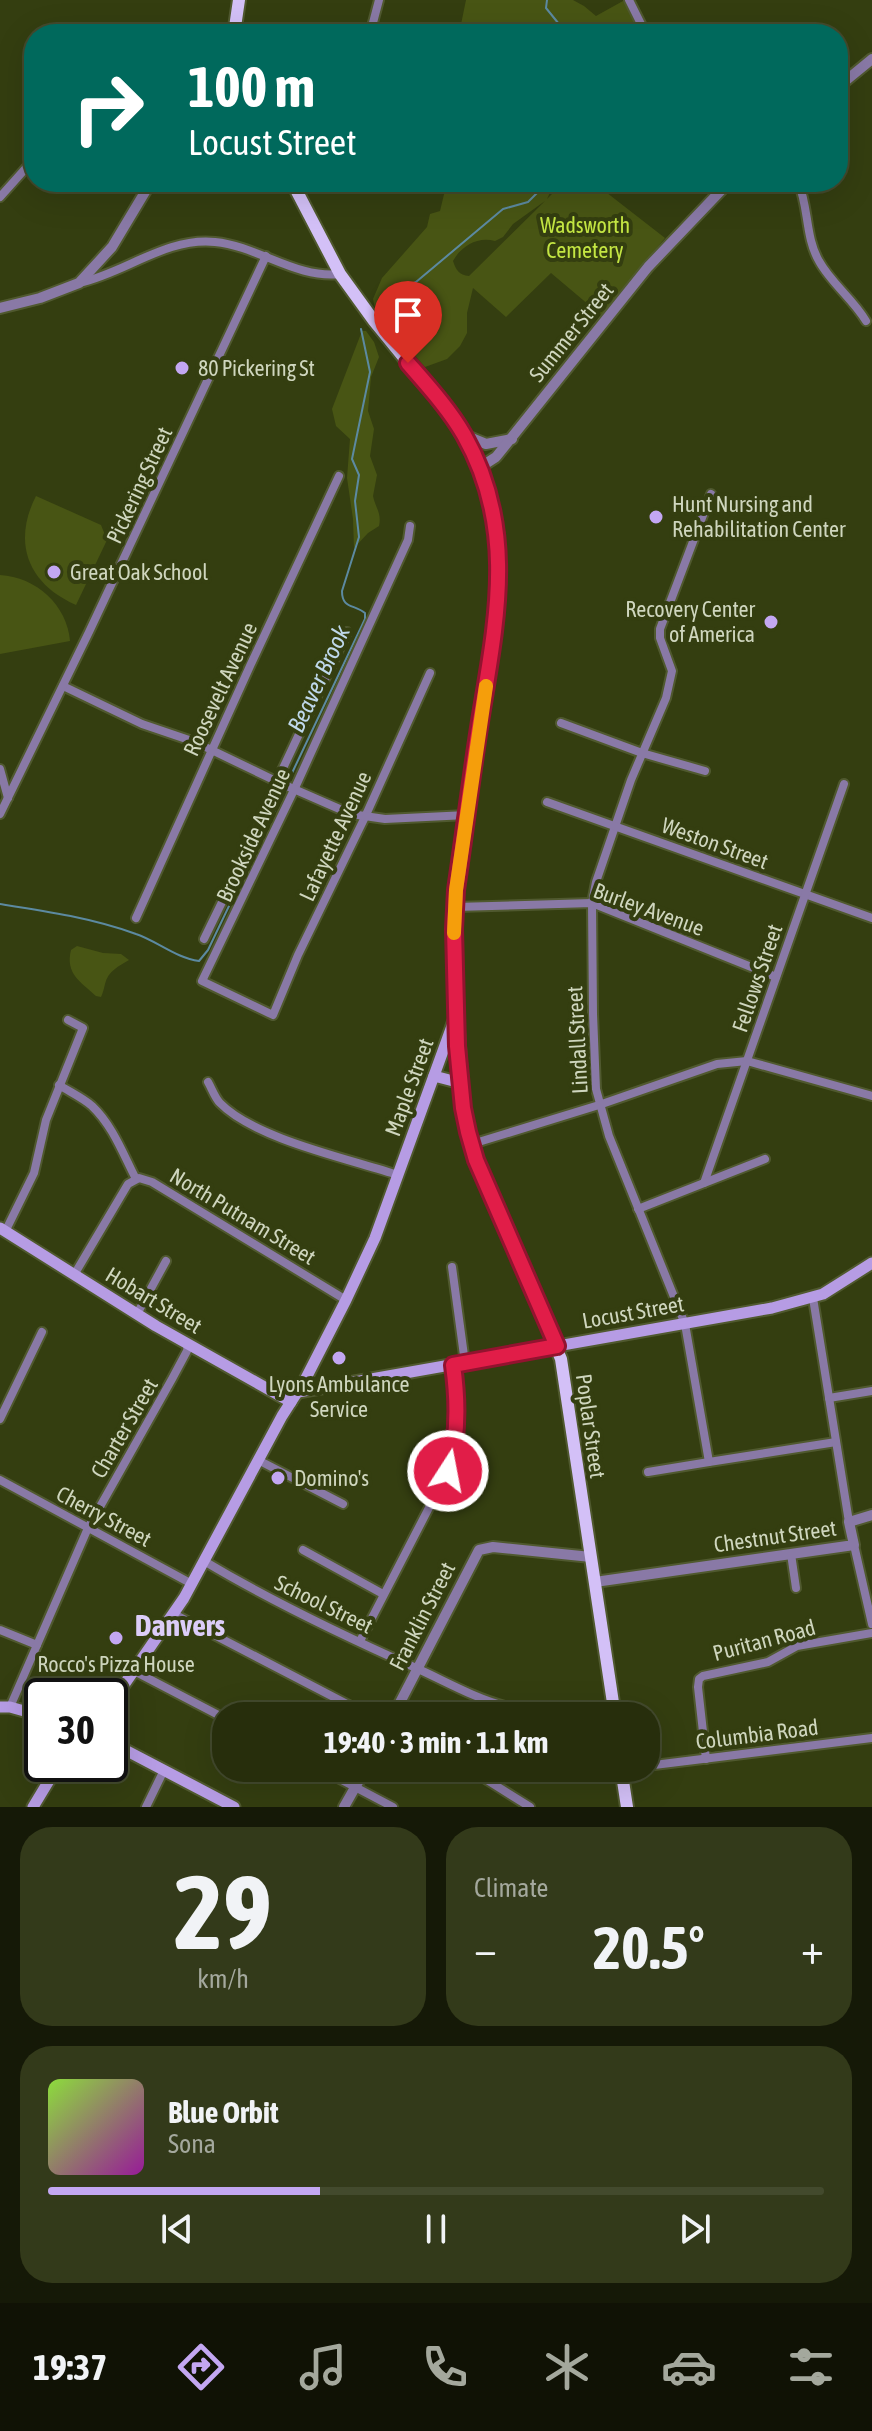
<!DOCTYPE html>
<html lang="en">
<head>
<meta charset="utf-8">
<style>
	:root { --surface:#272e0c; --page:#333a1a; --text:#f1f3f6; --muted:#a4a89d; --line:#434a2d; --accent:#c3a7f2 }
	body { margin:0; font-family:"Asap Condensed",sans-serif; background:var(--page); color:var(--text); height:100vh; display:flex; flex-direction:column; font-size:30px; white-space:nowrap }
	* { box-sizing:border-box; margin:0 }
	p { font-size:26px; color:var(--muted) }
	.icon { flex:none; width:44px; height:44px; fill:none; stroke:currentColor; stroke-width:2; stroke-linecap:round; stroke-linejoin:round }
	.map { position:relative; height:1807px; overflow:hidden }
	.drawer { display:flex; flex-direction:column; gap:20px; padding:20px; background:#151907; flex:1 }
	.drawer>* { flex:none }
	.top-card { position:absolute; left:24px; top:24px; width:824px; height:168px; border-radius:32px; box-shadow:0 8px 32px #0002,0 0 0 2px var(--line); background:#00695c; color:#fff; overflow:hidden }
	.speed { position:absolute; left:24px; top:1678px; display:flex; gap:16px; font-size:40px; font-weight:700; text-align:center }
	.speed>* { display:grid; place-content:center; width:104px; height:104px; border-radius:50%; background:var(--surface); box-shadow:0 8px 32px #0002,0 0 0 2px var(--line); line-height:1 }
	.speed .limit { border:4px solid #111; border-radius:12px; background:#fff; color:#111 }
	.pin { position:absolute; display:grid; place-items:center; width:68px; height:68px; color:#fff; margin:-82px -34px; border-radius:50% 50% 50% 0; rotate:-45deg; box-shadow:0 0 8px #0007 }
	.pin .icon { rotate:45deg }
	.me { position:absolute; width:88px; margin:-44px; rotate:11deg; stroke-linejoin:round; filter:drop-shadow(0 0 6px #0008) }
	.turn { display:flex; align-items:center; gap:28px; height:168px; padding:0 32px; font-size:36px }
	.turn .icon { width:104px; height:104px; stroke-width:2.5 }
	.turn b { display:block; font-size:56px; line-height:68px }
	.big { font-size:60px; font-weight:700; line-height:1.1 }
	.drawer .card { flex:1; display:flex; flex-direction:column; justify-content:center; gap:12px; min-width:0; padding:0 28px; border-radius:32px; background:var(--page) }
	.drawer .dial { align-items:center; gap:0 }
	.dial b { font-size:104px; line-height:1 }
	.song { display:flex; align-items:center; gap:24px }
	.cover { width:96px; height:96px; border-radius:12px; background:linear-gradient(135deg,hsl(90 70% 55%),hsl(300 70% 35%)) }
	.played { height:8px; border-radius:4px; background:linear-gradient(90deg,var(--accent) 35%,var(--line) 35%) }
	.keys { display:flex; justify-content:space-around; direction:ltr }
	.heat { display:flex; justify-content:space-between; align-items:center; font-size:44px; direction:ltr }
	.drawer .tiles { flex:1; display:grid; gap:20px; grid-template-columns:1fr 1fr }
	.card:last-child { grid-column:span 2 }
	.trip { position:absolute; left:212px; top:1702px; width:448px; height:80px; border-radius:32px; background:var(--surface); box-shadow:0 8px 32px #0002,0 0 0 2px var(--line); font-weight:700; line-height:80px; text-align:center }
	.tabs { display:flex; height:128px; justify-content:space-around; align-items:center; background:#101205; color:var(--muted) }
	.tabs .icon { width:56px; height:56px }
	.tabs .active { color:var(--accent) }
	.tabs b { font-size:36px; color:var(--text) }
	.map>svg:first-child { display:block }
</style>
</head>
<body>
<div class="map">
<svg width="872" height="1807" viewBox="0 0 872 1807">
	<rect width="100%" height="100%" fill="#343e10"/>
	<g fill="#485514" fill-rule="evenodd">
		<polygon points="466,0 573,0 584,6 596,16 623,1 642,34 459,34"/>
		<path d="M447,182H555L547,199L564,182H593L665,238L602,316L551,273L506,317L473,288L467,313V333L460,346L447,359L425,367L376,313L373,299L382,278L427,227L430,214L440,211ZM545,201L469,276C459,275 456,270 453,261C461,246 478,236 495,241L503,237L513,224Z"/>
		<path d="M362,331H366L374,342L379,357L371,377L368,411L374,429L370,456L377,475L373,496C375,507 382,513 379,526L368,533L354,548L353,519L347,478L350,439L336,426L332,409Z"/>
		<path d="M36,496L101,525L107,540L76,605C28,584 12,543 36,496Z"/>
		<path d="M0,575C36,577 67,605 70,641L0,654Z"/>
		<path d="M77,946L103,953L121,954L129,960C119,966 108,971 105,984C104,988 103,993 101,997L96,996C81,982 65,974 71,950Z"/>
	</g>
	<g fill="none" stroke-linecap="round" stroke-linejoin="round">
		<g stroke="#5c8aa1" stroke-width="2">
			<polyline points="547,0 546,8 563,29 563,34"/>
			<polyline points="381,299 416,282 503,209 528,202 548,182"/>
			<path d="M292,773L365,619V613C354,604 342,609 342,591L359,537L355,501L359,475L352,459L370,372L361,329"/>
			<path d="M0,904C45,911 92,918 136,934C157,941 176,958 199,961L208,950L283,793"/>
		</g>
		<g stroke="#50592f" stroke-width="12">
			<g id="minor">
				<polyline points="629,0 646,34"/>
				<polyline points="370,34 379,0"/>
				<path d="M798,182C809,207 805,237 819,261C831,283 853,299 866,321"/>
				<polyline points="0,197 34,159"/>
				<path d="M79,283C125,273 166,237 215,242C258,246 296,279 340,274"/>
				<polyline points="711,494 660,629 660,638 672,671 666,698 631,780 596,882 592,903 593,1014 596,1089 609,1136 685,1324 709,1462 836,1442"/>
				<polyline points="410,526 408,540 294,790 202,981 273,1015 298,955 365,817 430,673"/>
				<polyline points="63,686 142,724 195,742 280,783 351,814 385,819 467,815"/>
				<polyline points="561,723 642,753 705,771"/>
				<polyline points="0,769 8,798"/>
				<polyline points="277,781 347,632"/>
				<polyline points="547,802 872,918"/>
				<polyline points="0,814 89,632 266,256"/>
				<polyline points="455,907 592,903 776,977"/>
				<polyline points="136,918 250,666 339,476"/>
				<polyline points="204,939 280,783"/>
				<path d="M208,1082C212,1089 215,1098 220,1103C255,1139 350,1159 398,1175"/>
				<path d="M59,1085C70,1092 83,1098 92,1106C113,1126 123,1154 136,1179"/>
				<polyline points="472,1144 599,1105 717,1064 747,1061 872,1096"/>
				<polyline points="704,1183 844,784"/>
				<polyline points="638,1209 765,1159"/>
				<polyline points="5,1232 34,1173 46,1120 83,1028 68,1020"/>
				<polyline points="452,1267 465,1363"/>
				<polyline points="74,1275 128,1184 139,1178 152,1182 346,1300"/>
				<polyline points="813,1298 849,1522"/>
				<polyline points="137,1314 166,1261"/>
				<polyline points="829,1398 872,1391"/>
				<polyline points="0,1419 42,1332"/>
				<polyline points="258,1460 343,1504"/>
				<polyline points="648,1472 709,1462"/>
				<polyline points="0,1480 192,1584"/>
				<polyline points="854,1545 872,1624"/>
				<polyline points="303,1550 383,1594"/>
				<polyline points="791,1554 796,1588"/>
				<path d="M204,1561C271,1601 344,1636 416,1668C445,1681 474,1698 505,1706C540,1714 579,1714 615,1714"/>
				<polyline points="174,1614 370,1716"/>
				<polyline points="0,1630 37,1645"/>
				<path d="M360,1641L448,1471C459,1437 458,1401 453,1365"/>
				<polyline points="134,1671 226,1719"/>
				<polyline points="10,1707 88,1528 172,1379 187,1351 188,1344"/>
				<polyline points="706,1759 698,1687 699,1679 703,1676 768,1662 797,1646 872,1633"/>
				<polyline points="646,1766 872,1738"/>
				<polyline points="319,1768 393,1807"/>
				<polyline points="468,1768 530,1807"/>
				<polyline points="146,1807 164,1770"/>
			</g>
		</g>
		<g stroke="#50592f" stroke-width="14">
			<g id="tertiary">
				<polyline points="838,87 872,59"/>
				<polyline points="0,308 40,298 79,283 112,247 151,182"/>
				<polyline points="464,435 486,444 512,439"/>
				<polyline points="479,468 496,457 648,267 729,182"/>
				<polyline points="595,1582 854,1545 849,1522 872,1515"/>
				<polyline points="393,1716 479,1550 493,1547 591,1557"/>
				<polyline points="344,1807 366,1768"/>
			</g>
		</g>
		<g stroke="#50592f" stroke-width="15">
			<g id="secondary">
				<polyline points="434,1076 461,1083"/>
				<polyline points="0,1228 156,1326 291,1402"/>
				<polyline points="298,1392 772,1308 823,1294 872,1263"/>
				<polyline points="110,1705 184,1598 282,1416 305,1380 346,1300 375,1238 456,1015"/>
				<polyline points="0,1707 10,1707 42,1716"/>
				<polyline points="110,1742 234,1807"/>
				<polyline points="33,1807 59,1764"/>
			</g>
		</g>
		<g stroke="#50592f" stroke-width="16">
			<g id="primary">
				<polyline points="234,34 239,0"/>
				<polyline points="292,182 340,274 374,321 449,413 464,435 485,481 492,508 498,536 498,597 456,890 454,968 463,1108 476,1160 561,1359 615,1716"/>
				<polyline points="621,1768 627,1807"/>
			</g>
		</g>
		<use href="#minor" stroke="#8979a6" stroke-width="8"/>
		<use href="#tertiary" stroke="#8979a6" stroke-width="10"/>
		<use href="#secondary" stroke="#b69ce4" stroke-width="11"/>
		<use href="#primary" stroke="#d3c0f7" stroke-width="12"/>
	</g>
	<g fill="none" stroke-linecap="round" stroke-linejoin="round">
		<g stroke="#92132f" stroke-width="20">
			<path id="route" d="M408,363C428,386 449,409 464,435C515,525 498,613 482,709C472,769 465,830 456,890L454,929L457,1046L463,1108L468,1132L476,1160L557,1346L453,1365C458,1401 459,1437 448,1471"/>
		</g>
		<use href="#route" stroke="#e11d48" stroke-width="14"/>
		<polyline stroke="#f59e0b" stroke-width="14" points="454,933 456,890 486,686"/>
	</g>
	<g fill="#c3a7f2" stroke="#343e10" stroke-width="3">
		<circle cx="182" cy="368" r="8"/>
		<circle cx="656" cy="517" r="8"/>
		<circle cx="54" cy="572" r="8"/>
		<circle cx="771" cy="622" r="8"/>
		<circle cx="339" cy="1358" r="8"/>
		<circle cx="278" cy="1478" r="8"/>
		<circle cx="116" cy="1638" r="8"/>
	</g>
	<g text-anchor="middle" stroke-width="8" stroke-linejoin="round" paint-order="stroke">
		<g font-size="22" fill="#c4e643" stroke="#343e10">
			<text x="585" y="233">Wadsworth<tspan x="585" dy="25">Cemetery</tspan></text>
		</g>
		<g font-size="22" fill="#cfd6be" stroke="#343e10">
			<text transform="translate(571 332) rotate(-51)" y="8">Summer Street</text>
			<text transform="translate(139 485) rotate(-65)" y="8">Pickering Street</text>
			<text transform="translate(220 689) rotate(-65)" y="8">Roosevelt Avenue</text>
			<text transform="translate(253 835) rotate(-65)" y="8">Brookside Avenue</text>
			<text transform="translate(335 836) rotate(-65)" y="8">Lafayette Avenue</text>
			<text transform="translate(715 843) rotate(20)" y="8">Weston Street</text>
			<text transform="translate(649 909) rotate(20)" y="8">Burley Avenue</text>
			<text transform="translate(757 978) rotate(-71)" y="8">Fellows Street</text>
			<text transform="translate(577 1040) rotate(-93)" y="8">Lindall Street</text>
			<text transform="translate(409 1087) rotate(-70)" y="8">Maple Street</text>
			<text transform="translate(243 1216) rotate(31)" y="8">North Putnam Street</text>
			<text transform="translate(154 1300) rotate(31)" y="8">Hobart Street</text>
			<text transform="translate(633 1312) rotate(-10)" y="8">Locust Street</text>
			<text transform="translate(591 1426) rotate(82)" y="8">Poplar Street</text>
			<text transform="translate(124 1428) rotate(-60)" y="8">Charter Street</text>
			<text transform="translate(104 1516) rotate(28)" y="8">Cherry Street</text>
			<text transform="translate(775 1536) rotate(-8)" y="8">Chestnut Street</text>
			<text transform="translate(324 1604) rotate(26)" y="8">School Street</text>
			<text transform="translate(422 1616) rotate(-63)" y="8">Franklin Street</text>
			<text transform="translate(764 1640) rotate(-15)" y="8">Puritan Road</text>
			<text transform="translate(757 1734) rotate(-7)" y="8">Columbia Road</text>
		</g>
		<g font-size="22" fill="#cfd6be" stroke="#343e10" text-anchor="start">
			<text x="198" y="376">80 Pickering St</text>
			<text x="672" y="512">Hunt Nursing and<tspan x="672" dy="25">Rehabilitation Center</tspan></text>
			<text x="70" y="580">Great Oak School</text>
			<text x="755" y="617" text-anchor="end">Recovery Center<tspan x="755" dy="25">of America</tspan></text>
			<text x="339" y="1392" text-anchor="middle">Lyons Ambulance<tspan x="339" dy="25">Service</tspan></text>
			<text x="294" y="1486">Domino's</text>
			<text x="116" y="1672" text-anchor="middle">Rocco's Pizza House</text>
		</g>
		<g font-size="24" font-style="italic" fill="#bfd8ea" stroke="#343e10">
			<text transform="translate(319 679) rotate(-65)" y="8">Beaver Brook</text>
		</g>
		<g font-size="30" font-weight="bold" fill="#dccdf8" stroke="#343e10">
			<text x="180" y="1636">Danvers</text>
		</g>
	</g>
</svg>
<div class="speed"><div class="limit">30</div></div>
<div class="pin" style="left:408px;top:363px;background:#d93025"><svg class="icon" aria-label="arrive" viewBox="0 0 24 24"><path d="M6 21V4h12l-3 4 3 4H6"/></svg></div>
<svg class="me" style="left:448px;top:1471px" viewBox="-20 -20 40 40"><circle r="17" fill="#e11d48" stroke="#fff" stroke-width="3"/><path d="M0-11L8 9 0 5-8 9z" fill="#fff"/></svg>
<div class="trip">19:40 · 3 min · 1.1 km</div>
<div class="top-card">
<div class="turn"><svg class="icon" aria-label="right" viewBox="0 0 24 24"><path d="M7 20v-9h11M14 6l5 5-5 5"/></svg><div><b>100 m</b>Locust Street</div></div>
</div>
</div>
<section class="drawer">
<div class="tiles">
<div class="card dial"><b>29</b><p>km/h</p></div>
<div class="card"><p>Climate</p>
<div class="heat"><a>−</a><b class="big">20.5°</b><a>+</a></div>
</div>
<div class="card">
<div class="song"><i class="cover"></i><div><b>Blue Orbit</b><p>Sona</p></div></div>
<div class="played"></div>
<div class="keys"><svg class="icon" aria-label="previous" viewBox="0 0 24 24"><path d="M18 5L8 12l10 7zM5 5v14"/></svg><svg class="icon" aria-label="pause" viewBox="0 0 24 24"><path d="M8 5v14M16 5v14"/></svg><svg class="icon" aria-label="next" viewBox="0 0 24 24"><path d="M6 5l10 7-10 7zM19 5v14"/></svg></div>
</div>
</div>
</section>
<nav class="tabs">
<b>19:37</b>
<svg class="icon active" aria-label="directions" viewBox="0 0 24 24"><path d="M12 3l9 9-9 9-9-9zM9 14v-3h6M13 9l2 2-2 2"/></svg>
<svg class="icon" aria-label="music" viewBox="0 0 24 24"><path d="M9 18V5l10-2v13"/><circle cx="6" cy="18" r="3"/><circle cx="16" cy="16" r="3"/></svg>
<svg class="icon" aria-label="phone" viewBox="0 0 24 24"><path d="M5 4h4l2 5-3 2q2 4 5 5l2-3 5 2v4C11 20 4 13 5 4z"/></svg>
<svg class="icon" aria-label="climate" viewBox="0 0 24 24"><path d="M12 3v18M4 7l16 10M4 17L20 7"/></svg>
<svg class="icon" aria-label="car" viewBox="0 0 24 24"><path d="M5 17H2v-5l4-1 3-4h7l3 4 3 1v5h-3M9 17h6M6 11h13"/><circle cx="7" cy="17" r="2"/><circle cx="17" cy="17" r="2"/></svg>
<svg class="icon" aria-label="filters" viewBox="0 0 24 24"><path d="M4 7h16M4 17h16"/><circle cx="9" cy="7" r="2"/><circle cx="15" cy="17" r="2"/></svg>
</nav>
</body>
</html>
